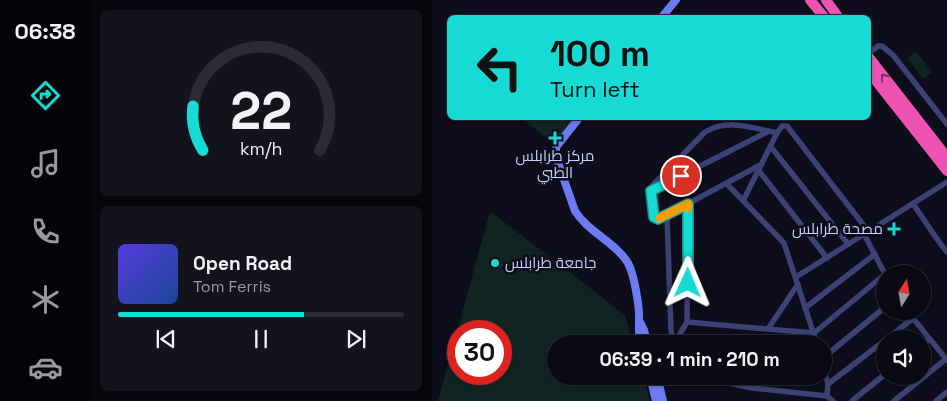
<!DOCTYPE html>
<html lang="en">
<head>
<meta charset="utf-8">
<style>
	:root { --surface:#0a0a14; --page:#13131d; --text:#f1f3f6; --muted:#999aa0; --line:#2a2b34; --accent:#16dbd4 }
	body { margin:0; font-family:"Space Grotesk",Cairo,sans-serif; background:var(--page); color:var(--text); height:100vh; display:flex; flex-direction:column; font-size:19px; white-space:nowrap }
	* { box-sizing:border-box; margin:0 }
	p { font-size:16px; color:var(--muted) }
	.icon { flex:none; width:28px; height:28px; fill:none; stroke:currentColor; stroke-width:2; stroke-linecap:round; stroke-linejoin:round }
	.map { position:relative; flex:1; overflow:hidden }
	.panel { display:flex; flex-direction:column; gap:10px; padding:10px; background:#06060b; width:342px }
	.panel>* { flex:none }
	.top-card { position:absolute; left:15px; top:15px; width:424px; height:105px; border-radius:8px; box-shadow:0 1px 4px #0004,0 0 0 1px var(--line); background:#16dbd4; color:#111; overflow:hidden }
	.needle { width:32px; rotate:11deg }
	.fabs { position:absolute; left:444px; top:265px; display:grid; gap:10px }
	.fabs a { display:grid; place-items:center; width:55px; height:55px; border-radius:50%; background:var(--surface); box-shadow:0 1px 4px #0004,0 0 0 1px var(--line); font-size:25px }
	.speed { position:absolute; left:15px; top:320px; display:flex; gap:10px; font-size:25px; font-weight:700; text-align:center }
	.speed>* { display:grid; place-content:center; width:65px; height:65px; border-radius:50%; background:var(--surface); box-shadow:0 1px 4px #0004,0 0 0 1px var(--line); line-height:1 }
	.speed .limit { border:8px solid #d22; background:#fff; color:#111 }
	.pin { position:absolute; display:grid; place-items:center; width:42px; height:42px; color:#fff; margin:-21px; border:2px solid #fff; border-radius:50%; box-shadow:0 1px 5px #0007 }
	.me { position:absolute; width:55px; margin:-28px; rotate:1deg; stroke-linejoin:round; filter:drop-shadow(0 0 4px #0008) }
	.turn { display:flex; align-items:center; gap:18px; height:105px; padding:0 20px; font-size:22px }
	.turn .icon { width:65px; height:65px; stroke-width:2.5 }
	.turn b { display:block; font-size:35px; line-height:42px }
	.panel .card { flex:1; display:flex; flex-direction:column; justify-content:center; gap:8px; min-width:0; padding:0 18px; border-radius:8px; background:var(--page) }
	.panel .dial { align-items:center; gap:0 }
	.dial svg { height:130px; overflow:visible; fill:none; stroke:var(--line); stroke-width:7; stroke-linecap:round; text-anchor:middle }
	.dial text { fill:var(--text); stroke:none }
	.song { display:flex; align-items:center; gap:15px }
	.cover { width:60px; height:60px; border-radius:8px; background:linear-gradient(135deg,hsl(250 70% 55%),hsl(220 70% 35%)) }
	.played { height:5px; border-radius:2px; background:linear-gradient(90deg,var(--accent) 65%,var(--line) 65%) }
	.keys { display:flex; justify-content:space-around; direction:ltr }
	.trip { position:absolute; left:115px; top:335px; width:285px; height:50px; border-radius:25px; background:var(--surface); box-shadow:0 1px 4px #0004,0 0 0 1px var(--line); font-weight:800; line-height:50px; text-align:center }
	main { display:flex; flex:1; min-height:0 }
	.tabs { display:flex; flex-direction:column; width:90px; justify-content:space-around; align-items:center; background:#040408; color:var(--muted) }
	.tabs .icon { width:35px; height:35px }
	.tabs .current { color:var(--accent) }
	.tabs b { font-size:22px; color:var(--text) }
	.map>svg:first-child { display:block }
</style>
</head>
<body>
<main>
<nav class="tabs">
<b>06:38</b>
<svg class="icon current" aria-label="directions" viewBox="0 0 24 24"><path d="M12 3l9 9-9 9-9-9zM9 14v-3h6M13 9l2 2-2 2"/></svg>
<svg class="icon" aria-label="music" viewBox="0 0 24 24"><path d="M9 18V5l10-2v13"/><circle cx="6" cy="18" r="3"/><circle cx="16" cy="16" r="3"/></svg>
<svg class="icon" aria-label="phone" viewBox="0 0 24 24"><path d="M5 4h4l2 5-3 2q2 4 5 5l2-3 5 2v4C11 20 4 13 5 4z"/></svg>
<svg class="icon" aria-label="climate" viewBox="0 0 24 24"><path d="M12 3v18M4 7l16 10M4 17L20 7"/></svg>
<svg class="icon" aria-label="car" viewBox="0 0 24 24"><path d="M5 17H2v-5l4-1 3-4h7l3 4 3 1v5h-3M9 17h6M6 11h13"/><circle cx="7" cy="17" r="2"/><circle cx="17" cy="17" r="2"/></svg>
</nav>
<section class="panel">
<div class="card dial"><svg viewBox="0 0 100 80">
<path d="M14 69A42 42 0 1 1 86 69"/>
<path d="M14 69A42 42 0 0 1 8 42" stroke="#16dbd4"/>
<text x="50" y="56" font-size="32" font-weight="700">22</text>
<text x="50" y="72" font-size="11">km/h</text>
</svg></div>
<div class="card">
<div class="song"><i class="cover"></i><div><b>Open Road</b><p>Tom Ferris</p></div></div>
<div class="played"></div>
<div class="keys"><svg class="icon" aria-label="previous" viewBox="0 0 24 24"><path d="M18 5L8 12l10 7zM5 5v14"/></svg><svg class="icon" aria-label="pause" viewBox="0 0 24 24"><path d="M8 5v14M16 5v14"/></svg><svg class="icon" aria-label="next" viewBox="0 0 24 24"><path d="M6 5l10 7-10 7zM19 5v14"/></svg></div>
</div>
</section>
<div class="map">
<svg width="515" height="401" viewBox="0 0 515 401">
	<rect width="100%" height="100%" fill="#0d0d1b"/>
	<g fill="#102421" fill-rule="evenodd">
		<polygon points="484,51 500,72 491,79 475,58"/>
		<polygon points="89,118 143,118 121,143"/>
		<path d="M58,211L193,315L201,344H124V376H211L218,401H6ZM69,331V374H26V331Z"/>
	</g>
	<g fill="none" stroke-linecap="round" stroke-linejoin="round">
		<g stroke="#3c4275" stroke-width="5.5">
			<polyline points="436,54 446,46 450,46 461,55 515,124"/>
			<polyline points="339,147 416,244"/>
			<path d="M330,164L235,215L226,219L222,217L219,191L221,185L273,132C296,118 321,128 345,133"/>
			<polyline points="327,171 395,258"/>
			<polyline points="295,184 352,243 385,344"/>
			<polyline points="219,191 337,131"/>
			<polyline points="311,201 345,133 350,126 355,126 436,231"/>
			<path d="M481,204C493,220 502,237 515,252"/>
			<polyline points="235,215 239,330 242,344"/>
			<polyline points="432,234 453,274"/>
			<polyline points="364,277 515,182"/>
			<polyline points="373,308 443,254"/>
			<polyline points="475,311 515,360"/>
			<polyline points="255,322 382,333 452,275"/>
			<polyline points="336,329 366,284"/>
			<polyline points="455,339 480,319"/>
			<polyline points="242,344 255,322 256,204"/>
			<polyline points="490,345 497,339"/>
			<polyline points="391,358 452,308"/>
			<polyline points="391,366 396,384 395,396"/>
			<polyline points="264,376 320,388 395,396 401,401"/>
			<polyline points="396,384 452,341"/>
			<polyline points="420,401 452,375"/>
			<polyline points="462,401 514,359"/>
			<polyline points="504,401 515,392"/>
		</g>
		<g stroke="#6c7bf0" stroke-width="8">
			<polyline points="229,18 244,0"/>
			<path d="M147,118L124,147V157L143,211C156,232 183,242 196,263C202,274 208,308 207,321C207,331 206,333 209,344"/>
			<polyline points="208,322 212,330 216,344"/>
			<polyline points="218,376 224,401"/>
			<polyline points="225,376 231,401"/>
		</g>
		<g stroke="#ee53b2" stroke-width="10">
			<polyline points="378,0 393,18"/>
			<polyline points="394,0 407,18"/>
			<polyline points="436,56 515,157"/>
			<polyline points="436,71 515,171"/>
		</g>
	</g>
	<defs><path id="oneway-chevron" d="M-2-3.5L2.5 0L-2 3.5" fill="none" stroke-width="1.6" stroke-linecap="round" stroke-linejoin="round" transform="scale(1.25)"/></defs>
	<use stroke="#7e3066" href="#oneway-chevron" transform="translate(452 77) rotate(-128)"/>
	<g fill="none" stroke-linecap="round" stroke-linejoin="round">
		<g stroke="#0e8e8a" stroke-width="12">
			<polyline id="route" points="249,176 219,191 222,217 226,219 256,204 256,283"/>
		</g>
		<use href="#route" stroke="#16dbd4" stroke-width="9"/>
		<polyline stroke="#f59e0b" stroke-width="9" points="228,218 256,204 256,208"/>
	</g>
	<g fill="#16dbd4" stroke="#0d0d1b" stroke-width="2">
		<path d="M120.5 130.5h5v5h5v5h-5v5h-5v-5h-5v-5h5z"/>
		<path d="M459.5 221.5h5v5h5v5h-5v5h-5v-5h-5v-5h5z"/>
		<circle cx="63" cy="263" r="5"/>
	</g>
	<g text-anchor="middle" stroke-width="5" stroke-linejoin="round" paint-order="stroke">
		<g font-size="15" fill="#cccdfa" stroke="#0d0d1b">
			<text x="123" y="161">مركز طرابلس<tspan x="123" dy="17">الطبي</tspan></text>
			<text x="451" y="234" text-anchor="end">مصحة طرابلس</text>
			<text x="73" y="268" text-anchor="start">جامعة طرابلس</text>
		</g>
	</g>
</svg>
<div class="fabs">
<a><svg class="needle" viewBox="-14 -14 28 28"><path d="M0-13l5 13h-10z" fill="#e53935"/><path d="M0 13l5-13h-10z" fill="#999aa0"/></svg></a>
<a><svg class="icon" aria-label="sound" viewBox="0 0 24 24"><path d="M4 9h4l5-4v14l-5-4H4zM17 9q2 3 0 6"/></svg></a>
</div>
<div class="speed"><div class="limit">30</div></div>
<div class="pin" style="left:249px;top:176px;background:#d93025"><svg class="icon" aria-label="arrive" viewBox="0 0 24 24"><path d="M6 21V4h12l-3 4 3 4H6"/></svg></div>
<svg class="me" style="left:256px;top:283px" viewBox="-20 -20 40 40"><path d="M0-17L14 15 0 8-14 15z" fill="#16dbd4" stroke="#fff" stroke-width="4"/></svg>
<div class="trip">06:39 · 1 min · 210 m</div>
<div class="top-card">
<div class="turn"><svg class="icon" aria-label="left" viewBox="0 0 24 24"><path d="M17 20v-9H6M10 6l-5 5 5 5"/></svg><div><b>100 m</b>Turn left</div></div>
</div>
</div>
</main>
</body>
</html>
